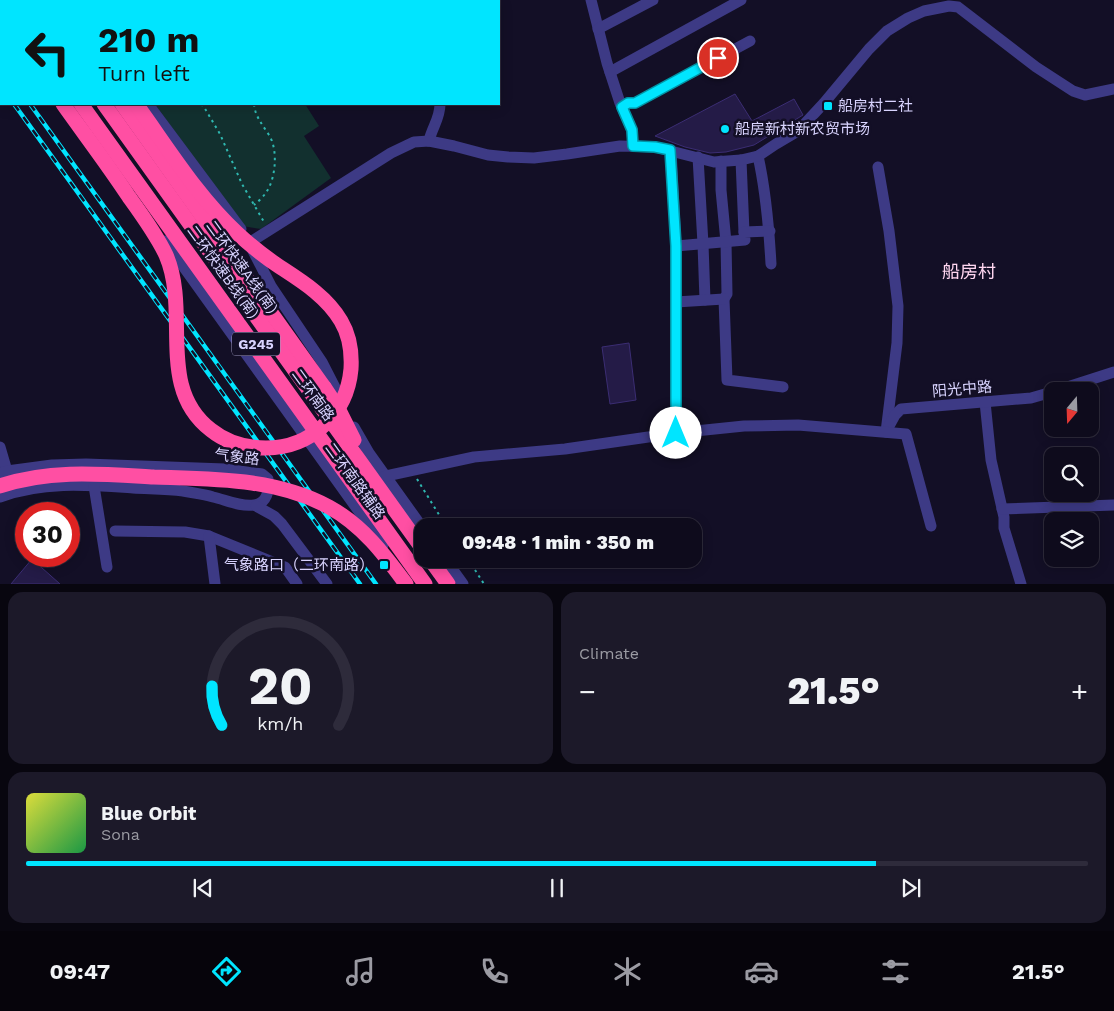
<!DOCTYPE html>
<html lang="en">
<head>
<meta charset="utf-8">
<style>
	:root { --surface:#0e0b1c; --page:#1c1929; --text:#f1f3f6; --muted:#9b9ba3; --line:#2e2b3b; --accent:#00e5ff }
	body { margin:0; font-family:"Work Sans","Noto Sans SC",sans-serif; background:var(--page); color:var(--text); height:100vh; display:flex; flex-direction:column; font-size:19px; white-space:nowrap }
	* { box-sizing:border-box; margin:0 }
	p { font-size:16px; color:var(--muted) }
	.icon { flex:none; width:28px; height:28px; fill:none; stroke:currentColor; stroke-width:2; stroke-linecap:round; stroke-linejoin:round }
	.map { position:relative; height:584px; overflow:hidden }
	.panel { display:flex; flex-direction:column; gap:8px; padding:8px; background:#08060f; flex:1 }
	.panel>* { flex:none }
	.top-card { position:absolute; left:0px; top:0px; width:500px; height:105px; box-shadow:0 2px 12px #0003,0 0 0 1px var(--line); background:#00e5ff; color:#111; overflow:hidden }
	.needle { width:32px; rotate:199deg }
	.tools { position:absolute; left:1044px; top:382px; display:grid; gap:10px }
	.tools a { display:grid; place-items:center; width:55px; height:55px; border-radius:10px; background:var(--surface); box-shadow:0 2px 12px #0003,0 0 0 1px var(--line); font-size:25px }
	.speed { position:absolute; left:15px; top:502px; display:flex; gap:10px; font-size:25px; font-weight:700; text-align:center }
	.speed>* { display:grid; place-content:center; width:65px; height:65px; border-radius:50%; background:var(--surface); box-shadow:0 2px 12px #0003,0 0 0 1px var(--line); line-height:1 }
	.speed .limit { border:8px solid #d22; background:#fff; color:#111 }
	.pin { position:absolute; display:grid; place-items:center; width:42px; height:42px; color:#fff; margin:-21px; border:2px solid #fff; border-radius:50%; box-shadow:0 1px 5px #0007 }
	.me { position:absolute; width:55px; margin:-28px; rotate:0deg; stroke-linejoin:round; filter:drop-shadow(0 0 4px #0008) }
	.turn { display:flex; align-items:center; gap:18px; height:105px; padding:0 15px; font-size:22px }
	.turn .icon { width:65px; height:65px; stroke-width:2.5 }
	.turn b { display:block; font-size:35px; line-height:42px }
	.big { font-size:38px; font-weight:800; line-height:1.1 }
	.panel .card { flex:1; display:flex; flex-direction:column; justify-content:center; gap:8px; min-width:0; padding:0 18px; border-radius:15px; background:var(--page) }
	.panel .dial { align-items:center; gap:0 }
	.dial svg { height:130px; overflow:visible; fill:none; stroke:var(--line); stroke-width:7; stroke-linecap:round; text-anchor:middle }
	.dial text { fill:var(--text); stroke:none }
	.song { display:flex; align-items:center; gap:15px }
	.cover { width:60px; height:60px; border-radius:8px; background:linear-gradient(135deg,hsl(60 70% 55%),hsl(140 70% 35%)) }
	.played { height:5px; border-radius:2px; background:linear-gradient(90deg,var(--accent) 80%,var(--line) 80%) }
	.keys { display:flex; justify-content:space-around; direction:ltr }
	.heat { display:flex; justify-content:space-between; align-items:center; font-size:28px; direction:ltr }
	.panel .tiles { flex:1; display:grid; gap:8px; grid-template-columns:1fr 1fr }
	.card:last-child { grid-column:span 2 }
	.trip { position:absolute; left:414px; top:518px; width:288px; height:50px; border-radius:15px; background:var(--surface); box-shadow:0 2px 12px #0003,0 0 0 1px var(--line); font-weight:800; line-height:50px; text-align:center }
	.tab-bar { display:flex; height:80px; justify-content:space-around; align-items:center; background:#06040b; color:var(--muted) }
	.tab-bar .icon { width:35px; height:35px }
	.tab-bar .current { color:var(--accent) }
	.tab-bar b { font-size:22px; color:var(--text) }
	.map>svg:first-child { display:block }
</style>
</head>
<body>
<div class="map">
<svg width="1114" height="584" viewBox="0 0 1114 584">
	<rect width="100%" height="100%" fill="#130f26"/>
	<polygon fill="#12302f" points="155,104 305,104 319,126 304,136 331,178 261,229 242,226"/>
	<g fill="#241b47" stroke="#3b2d73">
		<polygon points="735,94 752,121 794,99 803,115 754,145 726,152 710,153 685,147 655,136"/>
		<polygon points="629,343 636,400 610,404 602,347"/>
		<polygon points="32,559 60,584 11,584"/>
	</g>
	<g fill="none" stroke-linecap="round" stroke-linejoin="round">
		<g stroke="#2fb8b0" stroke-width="2" stroke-dasharray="2.5 4" stroke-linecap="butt">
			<polyline points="63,0 63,1"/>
			<polyline points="201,104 204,107 220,134 242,184 264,222"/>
			<path d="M254,104C255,116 262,124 269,135C278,149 276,177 267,191C264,196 259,201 254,205"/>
			<polyline points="417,479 446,526"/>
			<polyline points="468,559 484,584"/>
		</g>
		<g stroke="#3d3a85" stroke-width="11">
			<polyline points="443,0 444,1"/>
			<polyline points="591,0 607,63 620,103 632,130 633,146"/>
			<polyline points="0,11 1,13"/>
			<polyline points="598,29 653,0"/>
			<polyline points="610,72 741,0"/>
			<polyline points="148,104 241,229"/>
			<polyline points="622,107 628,103 635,103 750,41"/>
			<path d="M429,141C432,127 440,119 440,104"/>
			<polyline points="671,150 676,246 676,433"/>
			<path d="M758,156C766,192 769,228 771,264"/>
			<polyline points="698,157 703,244 705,300"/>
			<polyline points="741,160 744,232"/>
			<polyline points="721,161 721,190 726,242 727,294 724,299 727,380 783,387"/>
			<polyline points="878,167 889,231 898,306 897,343 886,432"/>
			<polyline points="165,241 383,545"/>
			<polyline points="249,243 391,153 414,142 429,141 454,146 488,155 508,157 534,158 567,154 620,146 655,147 714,162 741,160 758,156 776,144 798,131 824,103 869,49 887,31 908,18 924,11 949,6 958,7 1036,67 1073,91 1085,95 1114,89"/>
			<polyline points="250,245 271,286 322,362 343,403"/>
			<polyline points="676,246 745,240 744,232 770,231"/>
			<polyline points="676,302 724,299"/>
			<polyline points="1055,391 1114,372"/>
			<polyline points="985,402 991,460 1004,517 1004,528 1021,584"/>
			<polyline points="889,426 895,415 901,409 1031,398 1052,392"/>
			<polyline points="354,427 369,453 422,527"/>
			<polyline points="0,447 7,471"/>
			<path d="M0,473L7,471L52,465L86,464L225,469L262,474L268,479C270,489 267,504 254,505C240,507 226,500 213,497C203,494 193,493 183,491C166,489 149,489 133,488C89,485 43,481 0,497"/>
			<polyline points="94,486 107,567"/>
			<polyline points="360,488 371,481 386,476 474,457 565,449 676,433 744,426 798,425 906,434 931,526"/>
			<polyline points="256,506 274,516 282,524 327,584"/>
			<polyline points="1002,509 1114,505"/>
			<polyline points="115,531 185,532 209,536 285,567 297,584"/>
			<polyline points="209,536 215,584"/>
			<polyline points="445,559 463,584"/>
		</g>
		<g stroke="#c25bff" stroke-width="12">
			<polyline points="9,0 10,1"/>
			<polyline points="44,0 45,1"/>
		</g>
		<g stroke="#ff4fa3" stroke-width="15">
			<polyline points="0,0 1,3"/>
			<polyline points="29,0 30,1"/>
			<polyline points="81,104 425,584"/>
			<polyline points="122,104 324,387"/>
			<polyline points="430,559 448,584"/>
		</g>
		<g stroke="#00e5ff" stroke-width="4.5">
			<g id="rail">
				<polyline points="0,51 1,53"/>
				<polyline points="0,61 1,63"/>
				<polyline points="0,72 1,74"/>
				<polyline points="0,84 1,86"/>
				<polyline points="14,104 360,584"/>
				<polyline points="30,104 376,584"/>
			</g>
		</g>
		<use href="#rail" stroke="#130f26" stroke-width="2.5" stroke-dasharray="8" stroke-linecap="butt"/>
		<g stroke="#ff4fa3" stroke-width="15">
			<path d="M63,104C85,135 108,165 129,197C142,215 156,234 166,255C191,313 155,387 211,430C226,442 246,448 266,448C311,448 347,414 351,369C352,352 350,336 341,321C327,297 303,282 280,267C265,257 251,246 237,233C197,196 168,148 136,104"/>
			<polyline points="104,104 422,548"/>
			<polyline points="324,387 338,408 354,440"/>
			<path d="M0,486C50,469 102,474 154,477C213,479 276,478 329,507C362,525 384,554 406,584"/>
		</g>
	</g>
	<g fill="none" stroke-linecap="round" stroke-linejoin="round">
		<g stroke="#0095a6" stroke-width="12">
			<polyline id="route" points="676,433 676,246 670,150 655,147 633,146 632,130 622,107 628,103 635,103 718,58"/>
		</g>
		<use href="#route" stroke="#00e5ff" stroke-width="9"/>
	</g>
	<g fill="#00e5ff" stroke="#130f26" stroke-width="2">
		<rect x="823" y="101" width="10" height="10" rx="2.5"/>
		<circle cx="725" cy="129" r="5"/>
		<rect x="379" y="560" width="10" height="10" rx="2.5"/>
	</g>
	<g text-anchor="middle" stroke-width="5" stroke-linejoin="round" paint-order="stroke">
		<rect fill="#130f26" stroke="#9e99be" stroke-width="1" x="232" y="332.5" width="48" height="23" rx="4"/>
		<g font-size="14" font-weight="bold" fill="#d9d4ff">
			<text x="256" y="349">G245</text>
		</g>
		<g font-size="15" fill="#d9d4ff" stroke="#130f26" text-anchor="start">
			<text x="838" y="111">船房村二社</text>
			<text x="735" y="134">船房新村新农贸市场</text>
			<text x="374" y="570" text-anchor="end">气象路口（二环南路）</text>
		</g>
		<g font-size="15" fill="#d9d4ff" stroke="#130f26">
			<text transform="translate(242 267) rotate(54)" y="5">二环快速A线(南)</text>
			<text transform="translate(223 272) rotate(54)" y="5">二环快速B线(南)</text>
			<text transform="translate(962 389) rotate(-5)" y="5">阳光中路</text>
			<text transform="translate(313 395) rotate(54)" y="5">二环南路</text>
			<text transform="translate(237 457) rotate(6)" y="5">气象路</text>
			<text transform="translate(355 481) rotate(54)" y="5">二环南路辅路</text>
		</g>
		<g font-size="18" fill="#ffd6f0" stroke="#130f26">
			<text x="969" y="278">船房村</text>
		</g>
	</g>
</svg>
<div class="tools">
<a><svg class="needle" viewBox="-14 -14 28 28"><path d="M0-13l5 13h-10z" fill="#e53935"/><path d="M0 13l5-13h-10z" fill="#9b9ba3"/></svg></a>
<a><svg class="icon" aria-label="search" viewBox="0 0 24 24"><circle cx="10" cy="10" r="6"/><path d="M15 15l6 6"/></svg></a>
<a><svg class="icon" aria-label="layers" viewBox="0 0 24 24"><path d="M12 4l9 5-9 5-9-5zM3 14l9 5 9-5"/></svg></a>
</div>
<div class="speed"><div class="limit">30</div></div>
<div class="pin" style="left:718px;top:58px;background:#d93025"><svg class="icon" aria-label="arrive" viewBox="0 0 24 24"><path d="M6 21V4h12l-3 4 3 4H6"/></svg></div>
<svg class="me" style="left:676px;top:433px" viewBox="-20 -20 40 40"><circle r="19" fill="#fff"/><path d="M0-13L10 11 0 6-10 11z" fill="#00e5ff"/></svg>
<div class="trip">09:48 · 1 min · 350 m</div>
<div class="top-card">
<div class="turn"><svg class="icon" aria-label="left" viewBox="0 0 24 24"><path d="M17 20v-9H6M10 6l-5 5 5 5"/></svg><div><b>210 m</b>Turn left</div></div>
</div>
</div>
<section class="panel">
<div class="tiles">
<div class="card dial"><svg viewBox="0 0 100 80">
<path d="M14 69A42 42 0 1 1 86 69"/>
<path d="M14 69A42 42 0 0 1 8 45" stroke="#00e5ff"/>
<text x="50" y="56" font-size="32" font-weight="700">20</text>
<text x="50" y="72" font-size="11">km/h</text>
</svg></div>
<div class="card"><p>Climate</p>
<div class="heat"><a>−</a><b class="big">21.5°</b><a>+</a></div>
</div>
<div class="card">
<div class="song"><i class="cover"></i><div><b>Blue Orbit</b><p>Sona</p></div></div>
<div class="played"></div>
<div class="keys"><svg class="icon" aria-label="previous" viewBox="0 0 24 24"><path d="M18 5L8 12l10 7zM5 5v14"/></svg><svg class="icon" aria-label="pause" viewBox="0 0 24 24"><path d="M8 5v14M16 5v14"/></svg><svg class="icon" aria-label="next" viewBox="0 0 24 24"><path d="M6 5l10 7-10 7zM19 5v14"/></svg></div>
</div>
</div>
</section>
<nav class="tab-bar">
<b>09:47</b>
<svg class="icon current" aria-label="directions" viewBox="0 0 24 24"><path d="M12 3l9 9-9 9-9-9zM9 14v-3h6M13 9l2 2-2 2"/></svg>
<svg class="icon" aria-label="music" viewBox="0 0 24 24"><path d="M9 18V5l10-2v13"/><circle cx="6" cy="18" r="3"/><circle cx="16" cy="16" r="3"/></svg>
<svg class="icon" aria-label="phone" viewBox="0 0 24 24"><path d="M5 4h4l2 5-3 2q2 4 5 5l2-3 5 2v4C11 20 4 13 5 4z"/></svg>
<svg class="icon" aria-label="climate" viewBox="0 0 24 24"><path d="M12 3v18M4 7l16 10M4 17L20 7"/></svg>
<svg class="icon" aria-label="car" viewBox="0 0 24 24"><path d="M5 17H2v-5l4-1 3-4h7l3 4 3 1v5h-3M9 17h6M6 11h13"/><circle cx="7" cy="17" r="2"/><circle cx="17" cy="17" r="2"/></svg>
<svg class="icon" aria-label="filters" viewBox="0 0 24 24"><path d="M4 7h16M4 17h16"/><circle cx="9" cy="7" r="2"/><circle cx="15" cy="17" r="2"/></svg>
<b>21.5°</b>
</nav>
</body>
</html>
